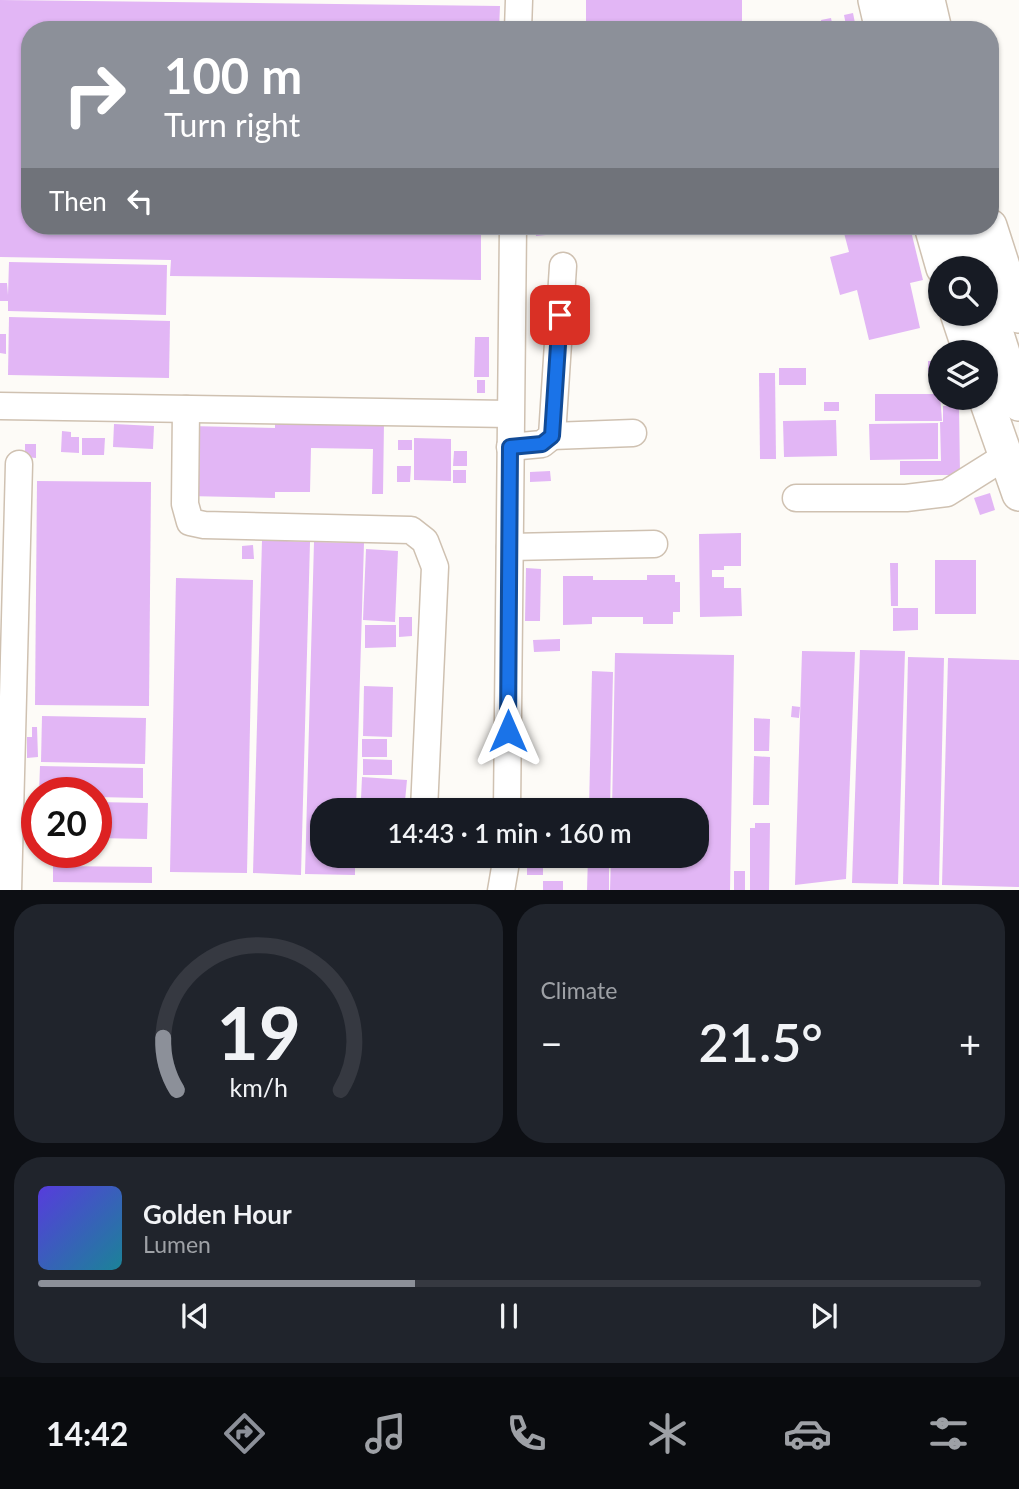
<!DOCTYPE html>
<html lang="en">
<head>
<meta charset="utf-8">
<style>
	:root { --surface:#171b24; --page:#20242c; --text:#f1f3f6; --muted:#9ea1a6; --line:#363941; --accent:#8c9099 }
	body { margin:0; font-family:Lato,sans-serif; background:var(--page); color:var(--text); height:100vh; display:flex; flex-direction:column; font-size:26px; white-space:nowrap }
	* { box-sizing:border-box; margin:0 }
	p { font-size:23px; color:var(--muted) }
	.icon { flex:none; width:38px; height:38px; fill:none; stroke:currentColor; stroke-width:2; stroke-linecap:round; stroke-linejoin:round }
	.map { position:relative; height:890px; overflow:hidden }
	.details { display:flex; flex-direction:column; gap:14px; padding:14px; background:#0d0f14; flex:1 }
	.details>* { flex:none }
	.guide { position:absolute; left:21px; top:21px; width:978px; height:214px; border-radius:28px; box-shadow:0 2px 5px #0004; background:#8c9099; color:#fff; overflow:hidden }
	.buttons { position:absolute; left:928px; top:256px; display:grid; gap:14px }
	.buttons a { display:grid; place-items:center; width:70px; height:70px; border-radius:50%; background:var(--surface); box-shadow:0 2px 5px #0004; font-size:35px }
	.speed { position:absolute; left:21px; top:777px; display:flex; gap:14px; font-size:35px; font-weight:700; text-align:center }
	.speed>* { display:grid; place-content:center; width:91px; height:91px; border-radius:50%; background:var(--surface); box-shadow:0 2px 5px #0004; line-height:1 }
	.speed .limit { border:10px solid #d22; background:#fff; color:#111 }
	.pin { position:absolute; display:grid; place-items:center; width:60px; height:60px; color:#fff; margin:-30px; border-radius:14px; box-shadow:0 4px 10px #0006 }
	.me { position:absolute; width:77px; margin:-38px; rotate:0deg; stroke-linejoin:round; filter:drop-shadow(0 0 5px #0008) }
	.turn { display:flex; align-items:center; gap:24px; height:147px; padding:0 28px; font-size:32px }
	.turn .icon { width:91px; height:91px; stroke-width:2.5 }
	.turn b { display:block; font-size:49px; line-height:60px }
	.then { display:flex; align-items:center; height:66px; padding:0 28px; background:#0003; gap:14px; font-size:26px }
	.big { font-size:52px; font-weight:600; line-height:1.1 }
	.details .card { flex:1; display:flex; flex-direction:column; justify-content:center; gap:10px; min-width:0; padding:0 24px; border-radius:28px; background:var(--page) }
	.details .dial { align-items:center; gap:0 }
	.dial svg { height:182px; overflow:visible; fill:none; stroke:var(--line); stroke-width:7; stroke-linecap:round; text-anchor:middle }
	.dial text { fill:var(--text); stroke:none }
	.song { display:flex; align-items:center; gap:21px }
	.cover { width:84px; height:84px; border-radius:10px; background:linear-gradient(135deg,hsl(250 70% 55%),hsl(190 70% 35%)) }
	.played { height:7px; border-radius:4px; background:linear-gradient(90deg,var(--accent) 40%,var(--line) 40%) }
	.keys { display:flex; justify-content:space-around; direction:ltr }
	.heat { display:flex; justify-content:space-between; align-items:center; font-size:38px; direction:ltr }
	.details .tiles { flex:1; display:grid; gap:14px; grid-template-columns:1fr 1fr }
	.card:last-child { grid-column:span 2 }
	.trip { position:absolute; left:310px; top:798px; width:399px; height:70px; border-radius:28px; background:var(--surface); box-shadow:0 2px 5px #0004; font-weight:600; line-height:70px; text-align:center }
	.tab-bar { display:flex; height:112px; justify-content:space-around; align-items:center; background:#090b0e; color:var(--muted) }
	.tab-bar .icon { width:49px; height:49px }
	.tab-bar .selected { color:var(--accent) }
	.tab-bar b { font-size:32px; color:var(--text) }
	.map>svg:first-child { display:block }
</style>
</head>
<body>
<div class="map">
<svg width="1019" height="891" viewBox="0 0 1019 891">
	<rect width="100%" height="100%" fill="#fdfbf7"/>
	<g fill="#e2b6f5">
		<polygon points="0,0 500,6 499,30 30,30 30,226 481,226 481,280 170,276 171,260 0,257"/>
		<polygon points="586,0 742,0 742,30 586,28"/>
		<polygon points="853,13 855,23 846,25 844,15"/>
		<polygon points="831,18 833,28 823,30 821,20"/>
		<polygon points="535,226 546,226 546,235 536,236"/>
		<polygon points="841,226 864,226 864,227 843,232"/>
		<polygon points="874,226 887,226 889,232 910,227 923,280 910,283 920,328 869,340 857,290 840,295 830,257 849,252 844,233"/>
		<polygon points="9,262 167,265 166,315 8,311 8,301 0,301 0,283 7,283 8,295"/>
		<polygon points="9,317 170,321 169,378 8,375"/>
		<polygon points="0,334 6,334 6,354 0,353"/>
		<polygon points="475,337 489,337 489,377 474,377"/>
		<rect x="928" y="361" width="12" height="11"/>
		<rect x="779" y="368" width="27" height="17"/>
		<polygon points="759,373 775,373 776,459 760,459"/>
		<rect x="477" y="380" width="8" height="13"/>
		<polygon points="875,394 940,394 942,421 875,421"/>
		<rect x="824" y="402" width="15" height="9"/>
		<polygon points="959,405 960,475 900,475 900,461 941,461 940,422 943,422 943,406"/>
		<polygon points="275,419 384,422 383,494 372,494 373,449 311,448 310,492 275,492 275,498 188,496 189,426 275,428"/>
		<polygon points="836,420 837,456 784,457 783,421"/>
		<polygon points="938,423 938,459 870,460 869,424"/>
		<polygon points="114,424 154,426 153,449 113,447"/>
		<polygon points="62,431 71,432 71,437 79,437 79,453 61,452"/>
		<polygon points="82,438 105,438 104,455 82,455"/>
		<polygon points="414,438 451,439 451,481 414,480"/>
		<rect x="398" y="440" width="14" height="10"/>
		<polygon points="25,444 36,444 36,458 25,457"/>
		<polygon points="454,451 467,451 467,466 453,466"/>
		<polygon points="397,466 411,466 410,482 397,482"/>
		<rect x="453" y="470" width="13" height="13"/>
		<polygon points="550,471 551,481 530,482 530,472"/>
		<polygon points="37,481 151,482 149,706 35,705"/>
		<polygon points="990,493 995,510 980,515 974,498"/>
		<polygon points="741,533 741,566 724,566 724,570 712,570 712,577 724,577 724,588 741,588 742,616 700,617 699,534"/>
		<polygon points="262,540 310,542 301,875 253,873"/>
		<polygon points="314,542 364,543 356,810 322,810 322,856 355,856 355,875 305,874"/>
		<polygon points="253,545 254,559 242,559 242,546"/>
		<polygon points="366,549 398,551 395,622 363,620"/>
		<rect x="935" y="560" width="41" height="54"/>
		<polygon points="890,563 898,563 898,606 891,606"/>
		<polygon points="526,568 541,569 540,621 525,621"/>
		<polygon points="647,575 675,575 675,582 680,582 680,612 673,612 673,624 643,624 643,617 592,617 592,624 563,625 563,576 593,576 593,580 647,580"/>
		<polygon points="176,578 253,580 247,873 170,872"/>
		<polygon points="893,608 918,608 918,630 893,631"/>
		<polygon points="399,617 412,617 412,636 399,637"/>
		<polygon points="365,625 396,625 396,647 365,648"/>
		<polygon points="560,639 560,651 534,652 533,640"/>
		<polygon points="860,650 905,651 898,884 852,883"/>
		<polygon points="802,651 855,652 846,879 795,885"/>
		<polygon points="615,653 734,655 730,891 610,891 611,856 696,856 696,810 612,810"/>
		<polygon points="908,657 944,658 939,885 903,884"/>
		<polygon points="948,658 1019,660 1019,887 942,885"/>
		<polygon points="592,671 613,672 610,810 589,810"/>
		<polygon points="364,686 393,687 392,737 363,736"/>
		<polygon points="792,706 800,707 799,718 791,717"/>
		<polygon points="42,716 146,718 145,764 41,762"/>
		<polygon points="754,718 770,719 769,751 754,751"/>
		<polygon points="32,727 37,727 38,757 27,758 27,737 32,737"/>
		<rect x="362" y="739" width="25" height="18"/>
		<polygon points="754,756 770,757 769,805 753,805"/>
		<polygon points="363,759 392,760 392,775 363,775"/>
		<polygon points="40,766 143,768 143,798 96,797 96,793 39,793"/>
		<polygon points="362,777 407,780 405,801 361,799"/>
		<polygon points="96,802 148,803 147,839 96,838"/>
		<polygon points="755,823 770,823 769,891 750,891 750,828 755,828"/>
		<polygon points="588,856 609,856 609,891 587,891"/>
		<polygon points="53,866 152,867 152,883 53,882"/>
		<rect x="527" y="868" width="16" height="7"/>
		<rect x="734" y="871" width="11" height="20"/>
		<rect x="543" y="881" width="20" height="10"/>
	</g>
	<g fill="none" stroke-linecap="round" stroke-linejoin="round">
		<g stroke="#cfc1b1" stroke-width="29">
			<g id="minor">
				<polyline points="518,30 519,0"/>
				<polyline points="0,406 510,414"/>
				<polyline points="186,409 185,504 190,522 204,525 411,530 425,541 435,567 424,810"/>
				<polyline points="552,436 633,433"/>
				<polyline points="510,447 542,444 552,436 563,266"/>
				<polyline points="796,498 906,498 947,493 1006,456"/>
				<polyline points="510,547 654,544"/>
				<polyline points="507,810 513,226"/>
				<polyline points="8,891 19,464"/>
				<polyline points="501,891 507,856"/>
			</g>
		</g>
		<g stroke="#cfc1b1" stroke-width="36">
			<g id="major">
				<polyline points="875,0 882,30"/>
				<polyline points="904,0 911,30"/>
				<polyline points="928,0 935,30"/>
				<polyline points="931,226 943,268"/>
				<polyline points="962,226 976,268"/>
				<polyline points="990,226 1019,316"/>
				<polyline points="985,296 1019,404"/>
				<polyline points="957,313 970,352"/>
				<polyline points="985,397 1019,494"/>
			</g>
		</g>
		<use href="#minor" stroke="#fff" stroke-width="26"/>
		<use href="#major" stroke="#fff" stroke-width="33"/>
	</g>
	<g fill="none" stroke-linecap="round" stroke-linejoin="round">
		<g stroke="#114b97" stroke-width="18">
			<polyline id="route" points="508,731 510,447 542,444 552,436 560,315"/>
		</g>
		<use href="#route" stroke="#1a73e8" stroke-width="12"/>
	</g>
</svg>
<div class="buttons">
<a><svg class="icon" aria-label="search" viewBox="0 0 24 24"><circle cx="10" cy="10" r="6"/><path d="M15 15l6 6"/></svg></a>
<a><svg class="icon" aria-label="layers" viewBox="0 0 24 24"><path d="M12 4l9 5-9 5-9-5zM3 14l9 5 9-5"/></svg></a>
</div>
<div class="speed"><div class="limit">20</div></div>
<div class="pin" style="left:560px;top:315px;background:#d93025"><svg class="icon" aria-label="arrive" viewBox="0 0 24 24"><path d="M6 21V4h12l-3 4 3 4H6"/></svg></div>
<svg class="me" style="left:508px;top:731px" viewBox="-20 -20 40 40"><path d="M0-17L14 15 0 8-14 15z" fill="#1a73e8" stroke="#fff" stroke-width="4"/></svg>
<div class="trip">14:43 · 1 min · 160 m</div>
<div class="guide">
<div class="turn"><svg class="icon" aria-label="right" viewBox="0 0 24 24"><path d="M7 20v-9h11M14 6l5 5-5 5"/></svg><div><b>100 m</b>Turn right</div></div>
<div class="then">Then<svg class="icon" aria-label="left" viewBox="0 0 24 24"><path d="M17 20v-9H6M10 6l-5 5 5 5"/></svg></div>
</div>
</div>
<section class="details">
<div class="tiles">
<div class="card dial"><svg viewBox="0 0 100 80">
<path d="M14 69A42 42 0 1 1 86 69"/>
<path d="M14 69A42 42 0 0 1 8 46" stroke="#8c9099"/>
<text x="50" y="56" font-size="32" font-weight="700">19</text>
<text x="50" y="72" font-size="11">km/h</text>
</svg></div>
<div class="card"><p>Climate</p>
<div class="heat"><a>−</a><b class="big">21.5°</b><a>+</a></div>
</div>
<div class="card">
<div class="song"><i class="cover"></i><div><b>Golden Hour</b><p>Lumen</p></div></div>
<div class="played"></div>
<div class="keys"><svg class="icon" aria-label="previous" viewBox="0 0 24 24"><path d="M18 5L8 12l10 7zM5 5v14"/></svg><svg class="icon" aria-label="pause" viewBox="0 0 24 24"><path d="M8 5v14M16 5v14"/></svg><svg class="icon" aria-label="next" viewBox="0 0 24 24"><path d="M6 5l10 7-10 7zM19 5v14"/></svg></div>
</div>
</div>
</section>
<nav class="tab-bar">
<b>14:42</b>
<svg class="icon selected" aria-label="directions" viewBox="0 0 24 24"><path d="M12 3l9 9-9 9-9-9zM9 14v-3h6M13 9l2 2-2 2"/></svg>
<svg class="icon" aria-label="music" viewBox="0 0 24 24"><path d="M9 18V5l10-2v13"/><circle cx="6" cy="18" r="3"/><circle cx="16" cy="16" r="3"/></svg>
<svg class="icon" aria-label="phone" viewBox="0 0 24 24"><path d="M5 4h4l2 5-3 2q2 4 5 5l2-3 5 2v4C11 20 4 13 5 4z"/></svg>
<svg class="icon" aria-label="climate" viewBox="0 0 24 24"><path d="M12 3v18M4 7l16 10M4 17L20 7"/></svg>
<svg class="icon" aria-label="car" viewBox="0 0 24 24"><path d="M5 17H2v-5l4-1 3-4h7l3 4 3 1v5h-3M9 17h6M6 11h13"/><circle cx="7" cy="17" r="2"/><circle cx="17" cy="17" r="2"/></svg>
<svg class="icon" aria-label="filters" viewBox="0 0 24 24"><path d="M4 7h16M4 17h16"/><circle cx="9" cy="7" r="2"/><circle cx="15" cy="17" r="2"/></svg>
</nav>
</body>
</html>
